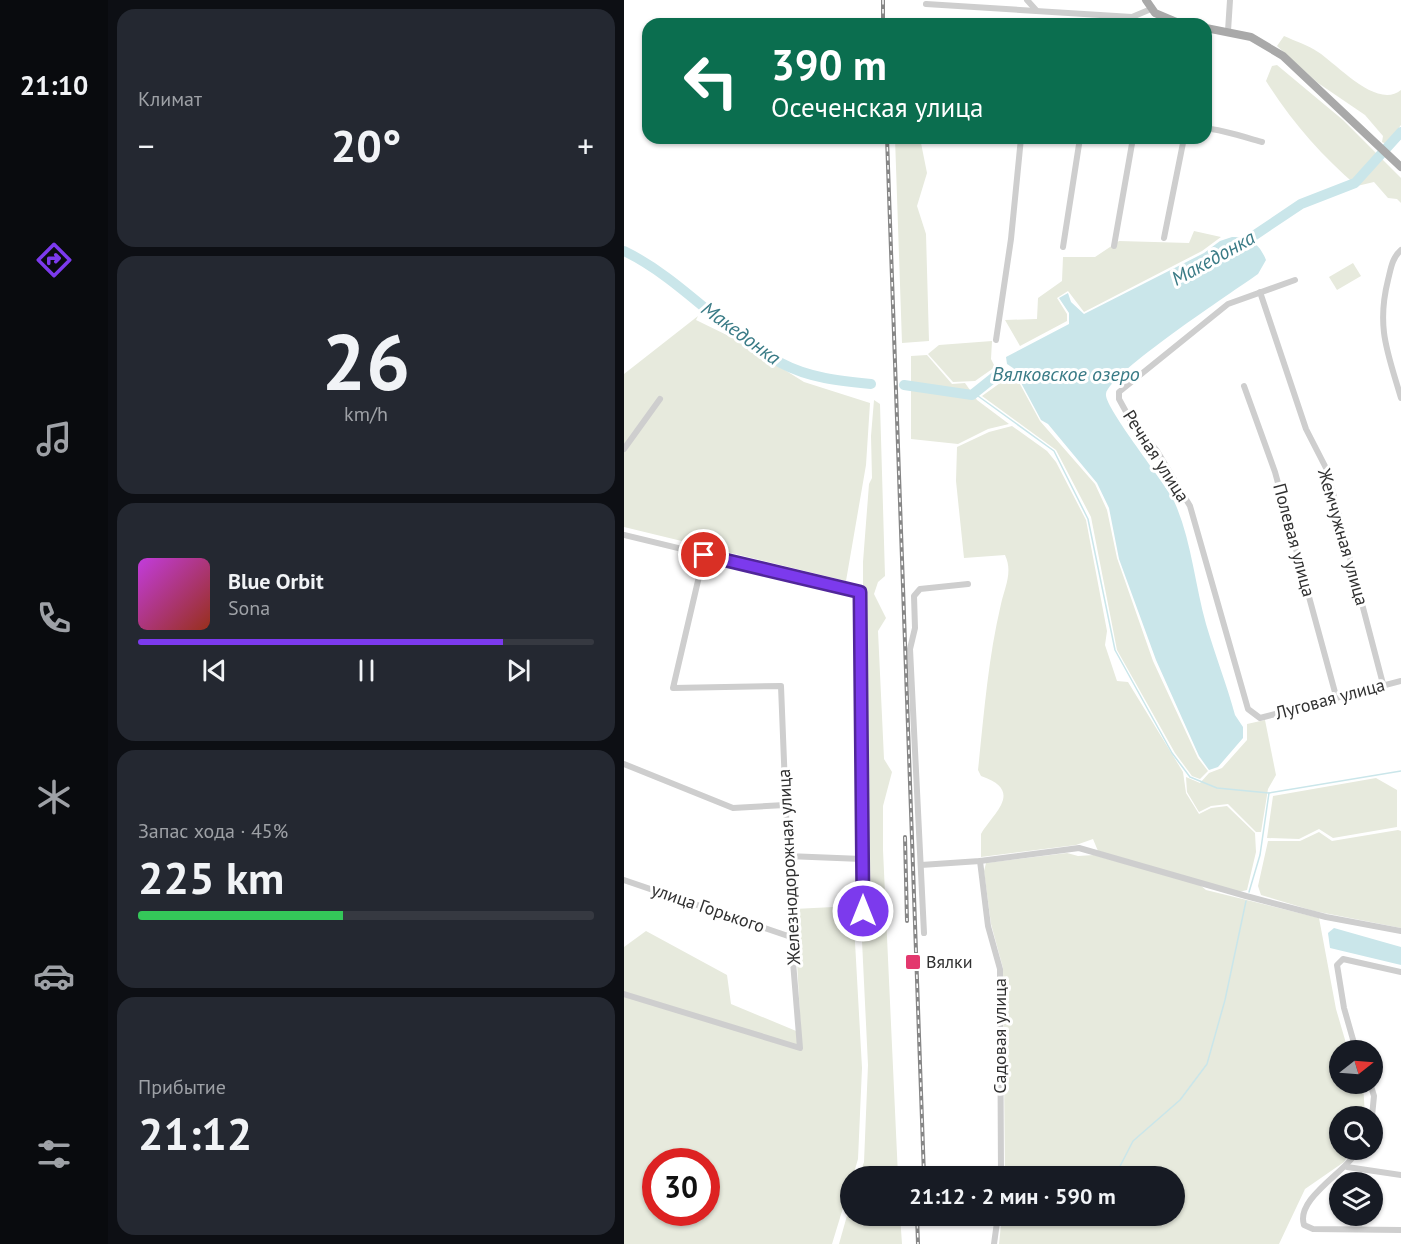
<!DOCTYPE html>
<html lang="ru">
<head>
<meta charset="utf-8">
<style>
	:root { --surface:#171b24; --page:#242831; --text:#f1f3f6; --muted:#9ea1a6; --line:#363941; --accent:#7c3aed }
	body { margin:0; font-family:"PT Sans",sans-serif; background:var(--page); color:var(--text); height:100vh; display:flex; flex-direction:column; font-size:22px; white-space:nowrap }
	* { box-sizing:border-box; margin:0 }
	p { font-size:20px; color:var(--muted) }
	.icon { flex:none; width:33px; height:33px; fill:none; stroke:currentColor; stroke-width:2; stroke-linecap:round; stroke-linejoin:round }
	.map { position:relative; flex:1; overflow:hidden }
	.sheet { display:flex; flex-direction:column; gap:9px; padding:9px; background:#0d0f14; width:516px }
	.sheet>* { flex:none }
	.banner { position:absolute; left:18px; top:18px; width:570px; height:126px; border-radius:18px; box-shadow:0 2px 4px #0004; background:#0b6e4f; color:#fff; overflow:hidden }
	.needle { width:39px; rotate:73deg }
	.tools { position:absolute; left:705px; top:1040px; display:grid; gap:12px }
	.tools a { display:grid; place-items:center; width:54px; height:54px; border-radius:50%; background:var(--surface); box-shadow:0 2px 4px #0004; font-size:30px }
	.speed { position:absolute; left:18px; top:1148px; display:flex; gap:12px; font-size:30px; font-weight:700; text-align:center }
	.speed>* { display:grid; place-content:center; width:78px; height:78px; border-radius:50%; background:var(--surface); box-shadow:0 2px 4px #0004; line-height:1 }
	.speed .limit { border:9px solid #d22; background:#fff; color:#111 }
	.pin { position:absolute; display:grid; place-items:center; width:51px; height:51px; color:#fff; margin:-26px; border:3px solid #fff; border-radius:50%; box-shadow:0 2px 6px #0007 }
	.me { position:absolute; width:66px; margin:-33px; rotate:0deg; stroke-linejoin:round; filter:drop-shadow(0 0 4px #0008) }
	.turn { display:flex; align-items:center; gap:21px; height:126px; padding:0 30px; font-size:27px }
	.turn .icon { width:78px; height:78px; stroke-width:2.5 }
	.turn b { display:block; font-size:42px; line-height:51px }
	.big { font-size:45px; font-weight:600; line-height:1.1 }
	.sheet .card { flex:1; display:flex; flex-direction:column; justify-content:center; gap:9px; min-width:0; padding:0 21px; border-radius:18px; background:var(--page) }
	.sheet .dial { align-items:center; gap:0 }
	.dial b { font-size:78px; line-height:1 }
	.song { display:flex; align-items:center; gap:18px }
	.cover { width:72px; height:72px; border-radius:9px; background:linear-gradient(135deg,hsl(290 70% 55%),hsl(10 70% 35%)) }
	.played { height:6px; border-radius:3px; background:linear-gradient(90deg,var(--accent) 80%,var(--line) 80%) }
	.keys { display:flex; justify-content:space-around; direction:ltr }
	.heat { display:flex; justify-content:space-between; align-items:center; font-size:33px; direction:ltr }
	.charge { height:9px; border-radius:4px; background:linear-gradient(90deg,#34c759 45%,var(--line) 0) }
	.trip { position:absolute; left:216px; top:1166px; width:345px; height:60px; border-radius:30px; background:var(--surface); box-shadow:0 2px 4px #0004; font-weight:600; line-height:60px; text-align:center }
	main { display:flex; flex:1; min-height:0 }
	.dock { display:flex; flex-direction:column; width:108px; justify-content:space-around; align-items:center; background:#090b0e; color:var(--muted) }
	.dock .icon { width:42px; height:42px }
	.dock .selected { color:var(--accent) }
	.dock b { font-size:27px; color:var(--text) }
	.map>svg:first-child { display:block }
</style>
</head>
<body>
<main>
<nav class="dock">
<b>21:10</b>
<svg class="icon selected" aria-label="directions" viewBox="0 0 24 24"><path d="M12 3l9 9-9 9-9-9zM9 14v-3h6M13 9l2 2-2 2"/></svg>
<svg class="icon" aria-label="music" viewBox="0 0 24 24"><path d="M9 18V5l10-2v13"/><circle cx="6" cy="18" r="3"/><circle cx="16" cy="16" r="3"/></svg>
<svg class="icon" aria-label="phone" viewBox="0 0 24 24"><path d="M5 4h4l2 5-3 2q2 4 5 5l2-3 5 2v4C11 20 4 13 5 4z"/></svg>
<svg class="icon" aria-label="climate" viewBox="0 0 24 24"><path d="M12 3v18M4 7l16 10M4 17L20 7"/></svg>
<svg class="icon" aria-label="car" viewBox="0 0 24 24"><path d="M5 17H2v-5l4-1 3-4h7l3 4 3 1v5h-3M9 17h6M6 11h13"/><circle cx="7" cy="17" r="2"/><circle cx="17" cy="17" r="2"/></svg>
<svg class="icon" aria-label="filters" viewBox="0 0 24 24"><path d="M4 7h16M4 17h16"/><circle cx="9" cy="7" r="2"/><circle cx="15" cy="17" r="2"/></svg>
</nav>
<section class="sheet">
<div class="card"><p>Климат</p>
<div class="heat"><a>−</a><b class="big">20°</b><a>+</a></div>
</div>
<div class="card dial"><b>26</b><p>km/h</p></div>
<div class="card">
<div class="song"><i class="cover"></i><div><b>Blue Orbit</b><p>Sona</p></div></div>
<div class="played"></div>
<div class="keys"><svg class="icon" aria-label="previous" viewBox="0 0 24 24"><path d="M18 5L8 12l10 7zM5 5v14"/></svg><svg class="icon" aria-label="pause" viewBox="0 0 24 24"><path d="M8 5v14M16 5v14"/></svg><svg class="icon" aria-label="next" viewBox="0 0 24 24"><path d="M6 5l10 7-10 7zM19 5v14"/></svg></div>
</div>
<div class="card"><p>Запас хода · 45%</p><b class="big">225 km</b><div class="charge"></div></div>
<div class="card"><p>Прибытие</p><b class="big">21:12</b></div>
</section>
<div class="map">
<svg width="777" height="1244" viewBox="0 0 777 1244">
	<rect width="100%" height="100%" fill="#fff"/>
	<g fill="#e7eadd" fill-rule="evenodd">
		<path d="M660,36C671,41 684,45 694,52C713,64 753,110 777,90V125L762,144L758,142L759,136L741,115L694,83L653,46Z"/>
		<path d="M653,65L719,120L777,178V203L773,199L764,198L750,182L733,186C697,155 668,122 642,81L648,66Z"/>
		<polygon points="271,138 296,138 303,173 293,206 302,234 305,341 278,343"/>
		<polygon points="570,231 597,237 578,251 460,312 444,291 433,298 443,314 443,321 396,346 381,320 413,319 414,298 438,281 439,257 471,257 495,241 565,243"/>
		<polygon points="729,263 737,276 713,290 705,277"/>
		<polygon points="74,316 72,320 113,340 180,382 246,403 242,465 222,581 0,527 0,374"/>
		<polygon points="368,341 367,359 371,367 351,381 329,382 304,354 315,345"/>
		<polygon points="303,355 328,384 341,383 353,400 385,424 364,429 334,444 287,439 287,356"/>
		<polygon points="390,373 416,421 471,484 483,510 493,558 529,661 574,758 584,771 576,779 568,776 551,753 493,650 467,517 432,450 358,396"/>
		<polygon points="250,400 256,404 261,576 254,582 250,594 262,618 254,631 260,759 268,772 259,806 259,850 274,1176 235,1176 240,1162 244,1065 234,858 239,718 239,562 245,484 248,478 247,436"/>
		<path d="M388,426L423,451L432,462L462,520L483,631L481,645L493,681L504,682L559,772L562,793L575,814L587,808L603,806L631,833L632,852L623,890L615,892L474,851L469,839L452,845L357,857V834C369,813 401,791 357,776L354,770C360,714 364,659 377,604C381,587 389,572 381,555L340,558L332,481L333,447L365,432Z"/>
		<polygon points="641,720 652,775 644,789 637,832 632,832 604,804 587,806 575,812 563,792 562,777 576,783 585,773 598,768 623,740 623,724"/>
		<polygon points="752,778 773,790 773,827 709,838 695,829 675,839 643,838 649,796"/>
		<polygon points="774,830 777,831 777,928 690,911 637,895 634,886 644,841 676,841 695,832 708,841"/>
		<polygon points="443,853 454,856 470,855 576,885 582,890 695,918 712,1009 724,1050 716,1050 716,1083 739,1083 741,1116 716,1116 716,1149 728,1149 720,1162 681,1189 655,1244 375,1244 378,1215 550,1215 550,1176 381,1176 379,968 367,924 360,871 362,863"/>
		<path d="M229,906L238,1068L234,1159L229,1176H226V1185L208,1244H0V947L22,931L103,975L107,1004L177,1033L170,909ZM32,1161H82V1212H32Z"/>
		<polygon points="226,1205 226,1215 276,1215 278,1244 215,1244"/>
	</g>
	<g fill="#cae6ea">
		<path d="M608,237C626,237 635,243 642,260L634,274C610,291 485,373 482,394C480,407 540,481 550,501C567,538 571,585 582,624C591,655 603,685 611,715L619,727V738L594,767L585,770L575,756L532,660L495,559L485,508L473,483L424,424L417,420L389,368L383,364L382,357L445,324V313L435,298L444,293L447,302L460,314L580,253L596,241Z"/>
		<polygon points="710,928 777,947 777,965 706,948 704,933"/>
	</g>
	<g fill="none" stroke-linecap="round" stroke-linejoin="round">
		<g stroke="#cae6ea" stroke-width="1.5">
			<polyline points="354,396 430,451 464,519 491,650 548,753 566,777 593,788 645,793 777,771"/>
			<polyline points="625,892 636,855 645,793"/>
			<polyline points="491,1176 509,1141 556,1100 583,1064 601,1000 622,901"/>
			<polyline points="457,1225 466,1215"/>
		</g>
		<g stroke="#cae6ea" stroke-width="10">
			<polyline points="616,245 677,204 731,183 777,132"/>
			<path d="M0,251C58,279 100,333 157,363C185,378 216,381 247,384"/>
			<polyline points="280,385 348,395 373,375"/>
		</g>
		<g stroke="#cecece" stroke-width="6">
			<polyline points="403,0 412,10"/>
			<polyline points="302,4 508,17 527,9"/>
			<polyline points="604,31 606,0"/>
			<path d="M582,129C589,127 627,139 638,142"/>
			<polyline points="540,238 560,138"/>
			<polyline points="490,246 509,138"/>
			<polyline points="439,247 456,138"/>
			<path d="M777,250C768,258 767,268 764,280C752,328 764,353 777,398"/>
			<polyline points="671,280 604,304 495,392 495,399 506,419 533,451 566,506 624,709 636,718 777,681"/>
			<polyline points="636,292 682,429 703,470 759,684"/>
			<polyline points="372,340 387,239 397,138"/>
			<polyline points="620,386 651,472 712,696"/>
			<polyline points="0,449 36,399"/>
			<polyline points="0,535 236,592 239,911"/>
			<polyline points="0,764 109,808 161,805"/>
			<polyline points="163,856 238,859"/>
			<polyline points="356,861 364,926 376,969 377,1176"/>
			<polyline points="297,865 356,861 455,848 622,896 702,917 777,931"/>
			<polyline points="0,880 167,937"/>
			<polyline points="300,933 286,649 291,628 290,596 296,589 344,584"/>
			<polyline points="0,994 176,1048 167,937 157,686 49,688 80,555"/>
			<polyline points="732,1050 720,1008 713,965 719,959 777,972"/>
			<polyline points="746,1083 750,1096 748,1116"/>
			<path d="M735,1149C724,1171 671,1198 680,1225L689,1229L777,1230"/>
			<polyline points="723,1167 777,1175"/>
			<polyline points="370,1244 374,1215"/>
		</g>
		<g stroke="#a9a9a9" stroke-width="8">
			<polyline points="522,0 531,13 557,24"/>
			<polyline points="582,28 627,37 659,56 777,167"/>
		</g>
		<g stroke="#868686" stroke-width="4">
			<g id="rail">
				<polyline points="259,0 259,24"/>
				<polyline points="263,138 300,1176"/>
				<polyline points="281,837 283,921"/>
				<polyline points="293,1215 294,1244"/>
			</g>
		</g>
		<use href="#rail" stroke="#fff" stroke-width="1.5" stroke-dasharray="4.5" stroke-linecap="butt"/>
	</g>
	<g fill="none" stroke-linecap="round" stroke-linejoin="round">
		<g stroke="#51269a" stroke-width="15">
			<polyline id="route" points="80,555 236,592 239,911"/>
		</g>
		<use href="#route" stroke="#7c3aed" stroke-width="10"/>
	</g>
	<rect fill="#e3386e" stroke="#fff" stroke-width="2" x="281" y="954" width="16" height="16" rx="3"/>
	<g text-anchor="middle" stroke-width="6" stroke-linejoin="round" paint-order="stroke">
		<g font-size="18" fill="#313131" stroke="#fff">
			<text transform="translate(532 456) rotate(57)" y="6">Речная улица</text>
			<text transform="translate(719 537) rotate(74)" y="6">Жемчужная улица</text>
			<text transform="translate(670 540) rotate(75)" y="6">Полевая улица</text>
			<text transform="translate(706 699) rotate(-15)" y="6">Луговая улица</text>
			<text transform="translate(165 867) rotate(-93)" y="6">Железнодорожная улица</text>
			<text transform="translate(84 908) rotate(19)" y="6">улица Горького</text>
			<text transform="translate(376 1036) rotate(-90)" y="6">Садовая улица</text>
		</g>
		<g font-size="18" fill="#313131" stroke="#fff" text-anchor="start">
			<text x="302" y="968">Вялки</text>
		</g>
		<g font-size="20" font-style="italic" fill="#3a7b86" stroke="#fff">
			<text transform="translate(589 258) rotate(-29)" y="7">Македонка</text>
			<text transform="translate(117 333) rotate(36)" y="7">Македонка</text>
			<text x="442" y="381">Вялковское озеро</text>
		</g>
	</g>
</svg>
<div class="tools">
<a><svg class="needle" viewBox="-14 -14 28 28"><path d="M0-13l5 13h-10z" fill="#e53935"/><path d="M0 13l5-13h-10z" fill="#9ea1a6"/></svg></a>
<a><svg class="icon" aria-label="search" viewBox="0 0 24 24"><circle cx="10" cy="10" r="6"/><path d="M15 15l6 6"/></svg></a>
<a><svg class="icon" aria-label="layers" viewBox="0 0 24 24"><path d="M12 4l9 5-9 5-9-5zM3 14l9 5 9-5"/></svg></a>
</div>
<div class="speed"><div class="limit">30</div></div>
<div class="pin" style="left:80px;top:555px;background:#d93025"><svg class="icon" aria-label="arrive" viewBox="0 0 24 24"><path d="M6 21V4h12l-3 4 3 4H6"/></svg></div>
<svg class="me" style="left:239px;top:911px" viewBox="-20 -20 40 40"><circle r="17" fill="#7c3aed" stroke="#fff" stroke-width="3"/><path d="M0-11L8 9 0 5-8 9z" fill="#fff"/></svg>
<div class="trip">21:12 · 2 мин · 590 m</div>
<div class="banner">
<div class="turn"><svg class="icon" aria-label="left" viewBox="0 0 24 24"><path d="M17 20v-9H6M10 6l-5 5 5 5"/></svg><div><b>390 m</b>Осеченская улица</div></div>
</div>
</div>
</main>
</body>
</html>
